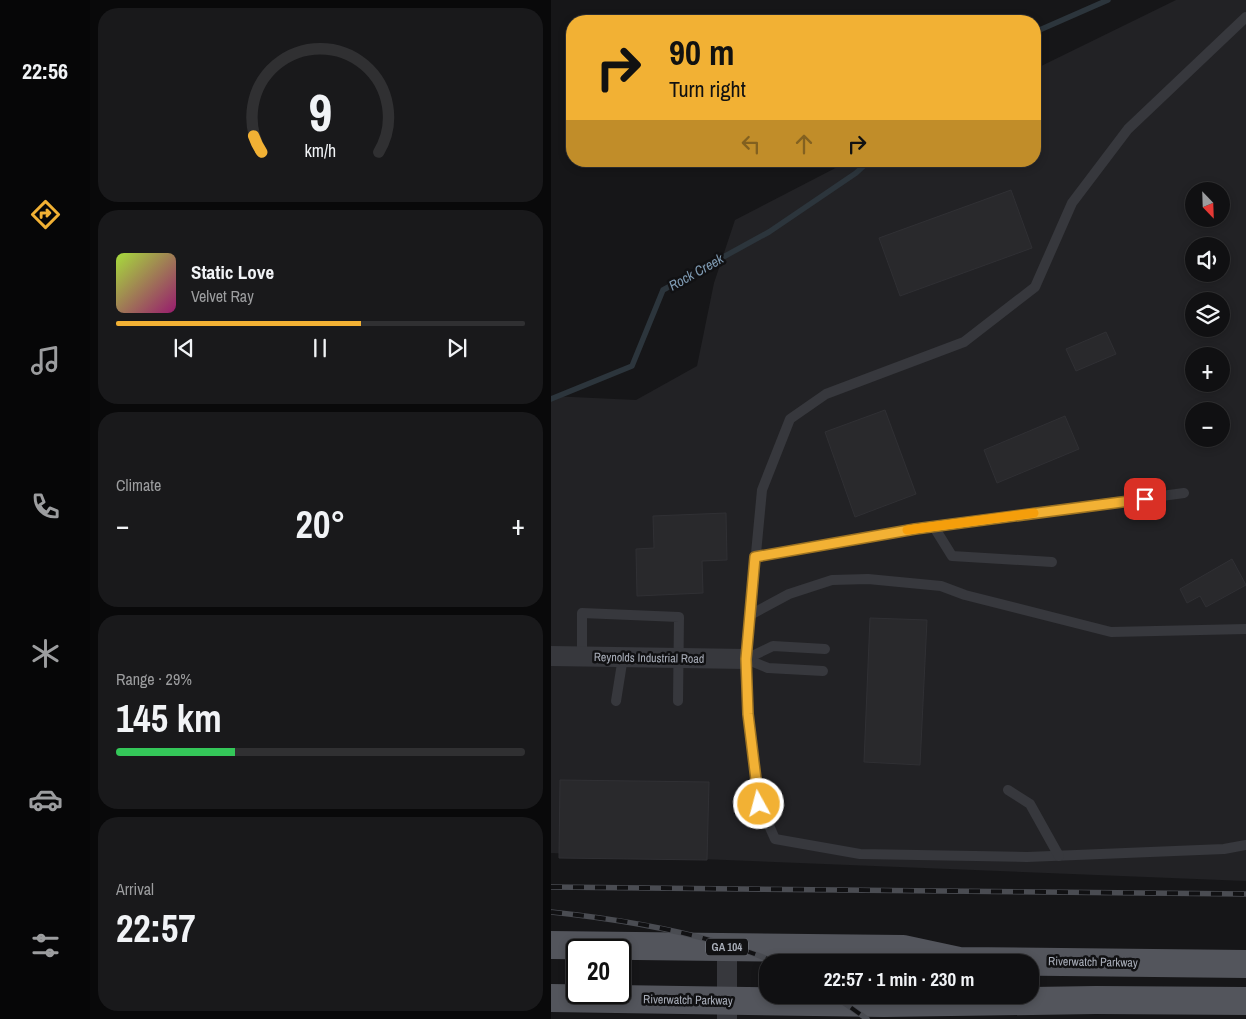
<!DOCTYPE html>
<html lang="en">
<head>
<meta charset="utf-8">
<style>
	:root { --surface:#101012; --page:#19191b; --text:#f1f3f6; --muted:#9c9d9f; --line:#303032; --accent:#f2b134 }
	body { margin:0; font-family:"Archivo Narrow",sans-serif; background:var(--page); color:var(--text); height:100vh; display:flex; flex-direction:column; font-size:19px; white-space:nowrap }
	* { box-sizing:border-box; margin:0 }
	p { font-size:16px; color:var(--muted) }
	.icon { flex:none; width:28px; height:28px; fill:none; stroke:currentColor; stroke-width:2; stroke-linecap:round; stroke-linejoin:round }
	.map { position:relative; flex:1; overflow:hidden }
	.panel { display:flex; flex-direction:column; gap:8px; padding:8px; background:#09090a; width:461px }
	.panel>* { flex:none }
	.guide { position:absolute; left:15px; top:15px; width:475px; height:152px; border-radius:20px; box-shadow:0 2px 8px #0003,0 0 0 1px var(--line); background:#f2b134; color:#111; overflow:hidden }
	.needle { width:32px; rotate:157deg }
	.buttons { position:absolute; left:634px; top:182px; display:grid; gap:10px }
	.buttons a { display:grid; place-items:center; width:45px; height:45px; border-radius:50%; background:var(--surface); box-shadow:0 2px 8px #0003,0 0 0 1px var(--line); font-size:25px }
	.speed { position:absolute; left:15px; top:939px; display:flex; gap:10px; font-size:25px; font-weight:700; text-align:center }
	.speed>* { display:grid; place-content:center; width:65px; height:65px; border-radius:50%; background:var(--surface); box-shadow:0 2px 8px #0003,0 0 0 1px var(--line); line-height:1 }
	.speed .limit { border:2px solid #111; border-radius:8px; background:#fff; color:#111 }
	.pin { position:absolute; display:grid; place-items:center; width:42px; height:42px; color:#fff; margin:-21px; border-radius:10px; box-shadow:0 2px 8px #0006 }
	.me { position:absolute; width:55px; margin:-28px; rotate:353deg; stroke-linejoin:round; filter:drop-shadow(0 0 4px #0008) }
	.turn { display:flex; align-items:center; gap:18px; height:105px; padding:0 20px; font-size:22px }
	.turn .icon { width:65px; height:65px; stroke-width:2.5 }
	.turn b { display:block; font-size:35px; line-height:42px }
	.lanes { display:flex; align-items:center; height:48px; padding:0 20px; background:#0003; justify-content:center; gap:25px; direction:ltr }
	.lanes .off { opacity:.35 }
	.big { font-size:38px; font-weight:700; line-height:1.1 }
	.panel .tile { flex:1; display:flex; flex-direction:column; justify-content:center; gap:8px; min-width:0; padding:0 18px; border-radius:20px; background:var(--page) }
	.panel .dial { align-items:center; gap:0 }
	.dial svg { height:130px; overflow:visible; fill:none; stroke:var(--line); stroke-width:7; stroke-linecap:round; text-anchor:middle }
	.dial text { fill:var(--text); stroke:none }
	.song { display:flex; align-items:center; gap:15px }
	.cover { width:60px; height:60px; border-radius:8px; background:linear-gradient(135deg,hsl(80 70% 55%),hsl(320 70% 35%)) }
	.played { height:5px; border-radius:2px; background:linear-gradient(90deg,var(--accent) 60%,var(--line) 60%) }
	.keys { display:flex; justify-content:space-around; direction:ltr }
	.heat { display:flex; justify-content:space-between; align-items:center; font-size:28px; direction:ltr }
	.charge { height:8px; border-radius:4px; background:linear-gradient(90deg,#34c759 29%,var(--line) 0) }
	.trip { position:absolute; left:208px; top:954px; width:280px; height:50px; border-radius:20px; background:var(--surface); box-shadow:0 2px 8px #0003,0 0 0 1px var(--line); font-weight:700; line-height:50px; text-align:center }
	main { display:flex; flex:1; min-height:0 }
	.tabs { display:flex; flex-direction:column; width:90px; justify-content:space-around; align-items:center; background:#060607; color:var(--muted) }
	.tabs .icon { width:35px; height:35px }
	.tabs .on { color:var(--accent) }
	.tabs b { font-size:22px; color:var(--text) }
	.map>svg:first-child { display:block }
</style>
</head>
<body>
<main>
<nav class="tabs">
<b>22:56</b>
<svg class="icon on" aria-label="directions" viewBox="0 0 24 24"><path d="M12 3l9 9-9 9-9-9zM9 14v-3h6M13 9l2 2-2 2"/></svg>
<svg class="icon" aria-label="music" viewBox="0 0 24 24"><path d="M9 18V5l10-2v13"/><circle cx="6" cy="18" r="3"/><circle cx="16" cy="16" r="3"/></svg>
<svg class="icon" aria-label="phone" viewBox="0 0 24 24"><path d="M5 4h4l2 5-3 2q2 4 5 5l2-3 5 2v4C11 20 4 13 5 4z"/></svg>
<svg class="icon" aria-label="climate" viewBox="0 0 24 24"><path d="M12 3v18M4 7l16 10M4 17L20 7"/></svg>
<svg class="icon" aria-label="car" viewBox="0 0 24 24"><path d="M5 17H2v-5l4-1 3-4h7l3 4 3 1v5h-3M9 17h6M6 11h13"/><circle cx="7" cy="17" r="2"/><circle cx="17" cy="17" r="2"/></svg>
<svg class="icon" aria-label="filters" viewBox="0 0 24 24"><path d="M4 7h16M4 17h16"/><circle cx="9" cy="7" r="2"/><circle cx="15" cy="17" r="2"/></svg>
</nav>
<section class="panel">
<div class="tile dial"><svg viewBox="0 0 100 80">
<path d="M14 69A42 42 0 1 1 86 69"/>
<path d="M14 69A42 42 0 0 1 9 59" stroke="#f2b134"/>
<text x="50" y="56" font-size="32" font-weight="700">9</text>
<text x="50" y="72" font-size="11">km/h</text>
</svg></div>
<div class="tile">
<div class="song"><i class="cover"></i><div><b>Static Love</b><p>Velvet Ray</p></div></div>
<div class="played"></div>
<div class="keys"><svg class="icon" aria-label="previous" viewBox="0 0 24 24"><path d="M18 5L8 12l10 7zM5 5v14"/></svg><svg class="icon" aria-label="pause" viewBox="0 0 24 24"><path d="M8 5v14M16 5v14"/></svg><svg class="icon" aria-label="next" viewBox="0 0 24 24"><path d="M6 5l10 7-10 7zM19 5v14"/></svg></div>
</div>
<div class="tile"><p>Climate</p>
<div class="heat"><a>−</a><b class="big">20°</b><a>+</a></div>
</div>
<div class="tile"><p>Range · 29%</p><b class="big">145 km</b><div class="charge"></div></div>
<div class="tile"><p>Arrival</p><b class="big">22:57</b></div>
</section>
<div class="map">
<svg width="695" height="1019" viewBox="0 0 695 1019">
	<rect width="100%" height="100%" fill="#161618"/>
	<path fill="#222225" fill-rule="evenodd" d="M625,0H695V881L0,853V396L85,400L146,366L163,283L184,220L298,161H484V69ZM642,191H670V219H642ZM642,246H670V274H642ZM642,301H670V329H642ZM642,356H670V384H642ZM642,411H670V439H642Z"/>
	<g fill="none" stroke-linecap="round" stroke-linejoin="round">
		<g stroke="#2c353c" stroke-width="5.5">
			<polyline points="484,32 557,0"/>
			<polyline points="0,399 81,366 112,290 218,232 305,173 318,161"/>
		</g>
	</g>
	<g fill="#29292c" stroke="#303034">
		<polygon points="460,190 481,248 349,296 328,238"/>
		<polygon points="555,332 565,354 525,371 515,349"/>
		<polygon points="334,410 365,494 304,517 274,432"/>
		<polygon points="514,416 528,449 446,483 433,450"/>
		<polygon points="175,513 176,560 151,561 152,593 86,596 85,549 103,548 102,516"/>
		<polygon points="681,559 695,585 655,607 649,596 636,603 629,589"/>
		<polygon points="319,618 376,620 369,765 313,762"/>
		<polygon points="9,780 158,782 156,860 8,858"/>
	</g>
	<g fill="none" stroke-linecap="round" stroke-linejoin="round">
		<g stroke="#37383d" stroke-width="10">
			<polyline points="695,17 577,129 521,203 484,287 413,342 275,394 239,419 211,490 195,659 197,714 208,803 224,839 309,854 476,857 673,849 695,845"/>
			<polyline points="383,527 401,556 501,562"/>
			<polyline points="204,557 364,529 633,493"/>
			<polyline points="199,615 238,594 281,580 317,579 390,586 414,595 560,632 695,629"/>
			<polyline points="31,657 31,613 128,617 127,701"/>
			<polyline points="195,659 222,646 274,649"/>
			<polyline points="195,659 217,668 272,671"/>
			<polyline points="65,701 72,657"/>
			<polyline points="457,790 479,804 508,856"/>
		</g>
		<g stroke="#37383d" stroke-width="20">
			<polyline points="0,656 195,659"/>
			<polyline points="176,1019 176,947"/>
		</g>
		<g stroke="#53555c" stroke-width="28">
			<polyline points="0,945 352,949 408,961 695,964"/>
			<polyline points="0,998 333,1003 545,1000 695,1001"/>
		</g>
		<g stroke="#4a4c52" stroke-width="5.5">
			<g id="rail">
				<polyline points="0,887 695,894"/>
				<path d="M0,912C57,918 111,926 166,942C185,948 205,953 223,962"/>
				<polyline points="282,995 316,1019"/>
			</g>
		</g>
		<use href="#rail" stroke="#111113" stroke-width="4" stroke-dasharray="11" stroke-linecap="butt"/>
	</g>
	<g fill="none" stroke-linecap="round" stroke-linejoin="round">
		<g stroke="#9d7322" stroke-width="12">
			<polyline id="route" points="208,804 197,714 195,659 204,557 364,529 594,499"/>
		</g>
		<use href="#route" stroke="#f2b134" stroke-width="9"/>
		<polyline stroke="#f59e0b" stroke-width="9" points="356,530 483,513"/>
	</g>
	<g text-anchor="middle" stroke-width="5" stroke-linejoin="round" paint-order="stroke">
		<rect fill="#111113" stroke="#7b7e86" stroke-width="1" x="155" y="938.5" width="42" height="17" rx="4"/>
		<g font-size="11" font-weight="bold" fill="#a8adb8">
			<text x="176" y="951">GA 104</text>
		</g>
		<g font-size="12" fill="#a8adb8" stroke="#111113">
			<text transform="translate(98 658) rotate(1)" y="4">Reynolds Industrial Road</text>
			<text transform="translate(542 962) rotate(1)" y="4">Riverwatch Parkway</text>
			<text transform="translate(137 1000) rotate(1)" y="4">Riverwatch Parkway</text>
		</g>
		<g font-size="14" font-style="italic" fill="#7f9bb3" stroke="#111113">
			<text transform="translate(145 272) rotate(-29)" y="5">Rock Creek</text>
		</g>
	</g>
</svg>
<div class="buttons">
<a><svg class="needle" viewBox="-14 -14 28 28"><path d="M0-13l5 13h-10z" fill="#e53935"/><path d="M0 13l5-13h-10z" fill="#9c9d9f"/></svg></a>
<a><svg class="icon" aria-label="sound" viewBox="0 0 24 24"><path d="M4 9h4l5-4v14l-5-4H4zM17 9q2 3 0 6"/></svg></a>
<a><svg class="icon" aria-label="layers" viewBox="0 0 24 24"><path d="M12 4l9 5-9 5-9-5zM3 14l9 5 9-5"/></svg></a>
<a>+</a>
<a>−</a>
</div>
<div class="speed"><div class="limit">20</div></div>
<div class="pin" style="left:594px;top:499px;background:#d93025"><svg class="icon" aria-label="arrive" viewBox="0 0 24 24"><path d="M6 21V4h12l-3 4 3 4H6"/></svg></div>
<svg class="me" style="left:208px;top:804px" viewBox="-20 -20 40 40"><circle r="17" fill="#f2b134" stroke="#fff" stroke-width="3"/><path d="M0-11L8 9 0 5-8 9z" fill="#fff"/></svg>
<div class="trip">22:57 · 1 min · 230 m</div>
<div class="guide">
<div class="turn"><svg class="icon" aria-label="right" viewBox="0 0 24 24"><path d="M7 20v-9h11M14 6l5 5-5 5"/></svg><div><b>90 m</b>Turn right</div></div>
<div class="lanes"><svg class="icon off" aria-label="left" viewBox="0 0 24 24"><path d="M17 20v-9H6M10 6l-5 5 5 5"/></svg><svg class="icon off" aria-label="ahead" viewBox="0 0 24 24"><path d="M12 20V5M6 11l6-6 6 6"/></svg><svg class="icon" aria-label="right" viewBox="0 0 24 24"><path d="M7 20v-9h11M14 6l5 5-5 5"/></svg></div>
</div>
</div>
</main>
</body>
</html>
